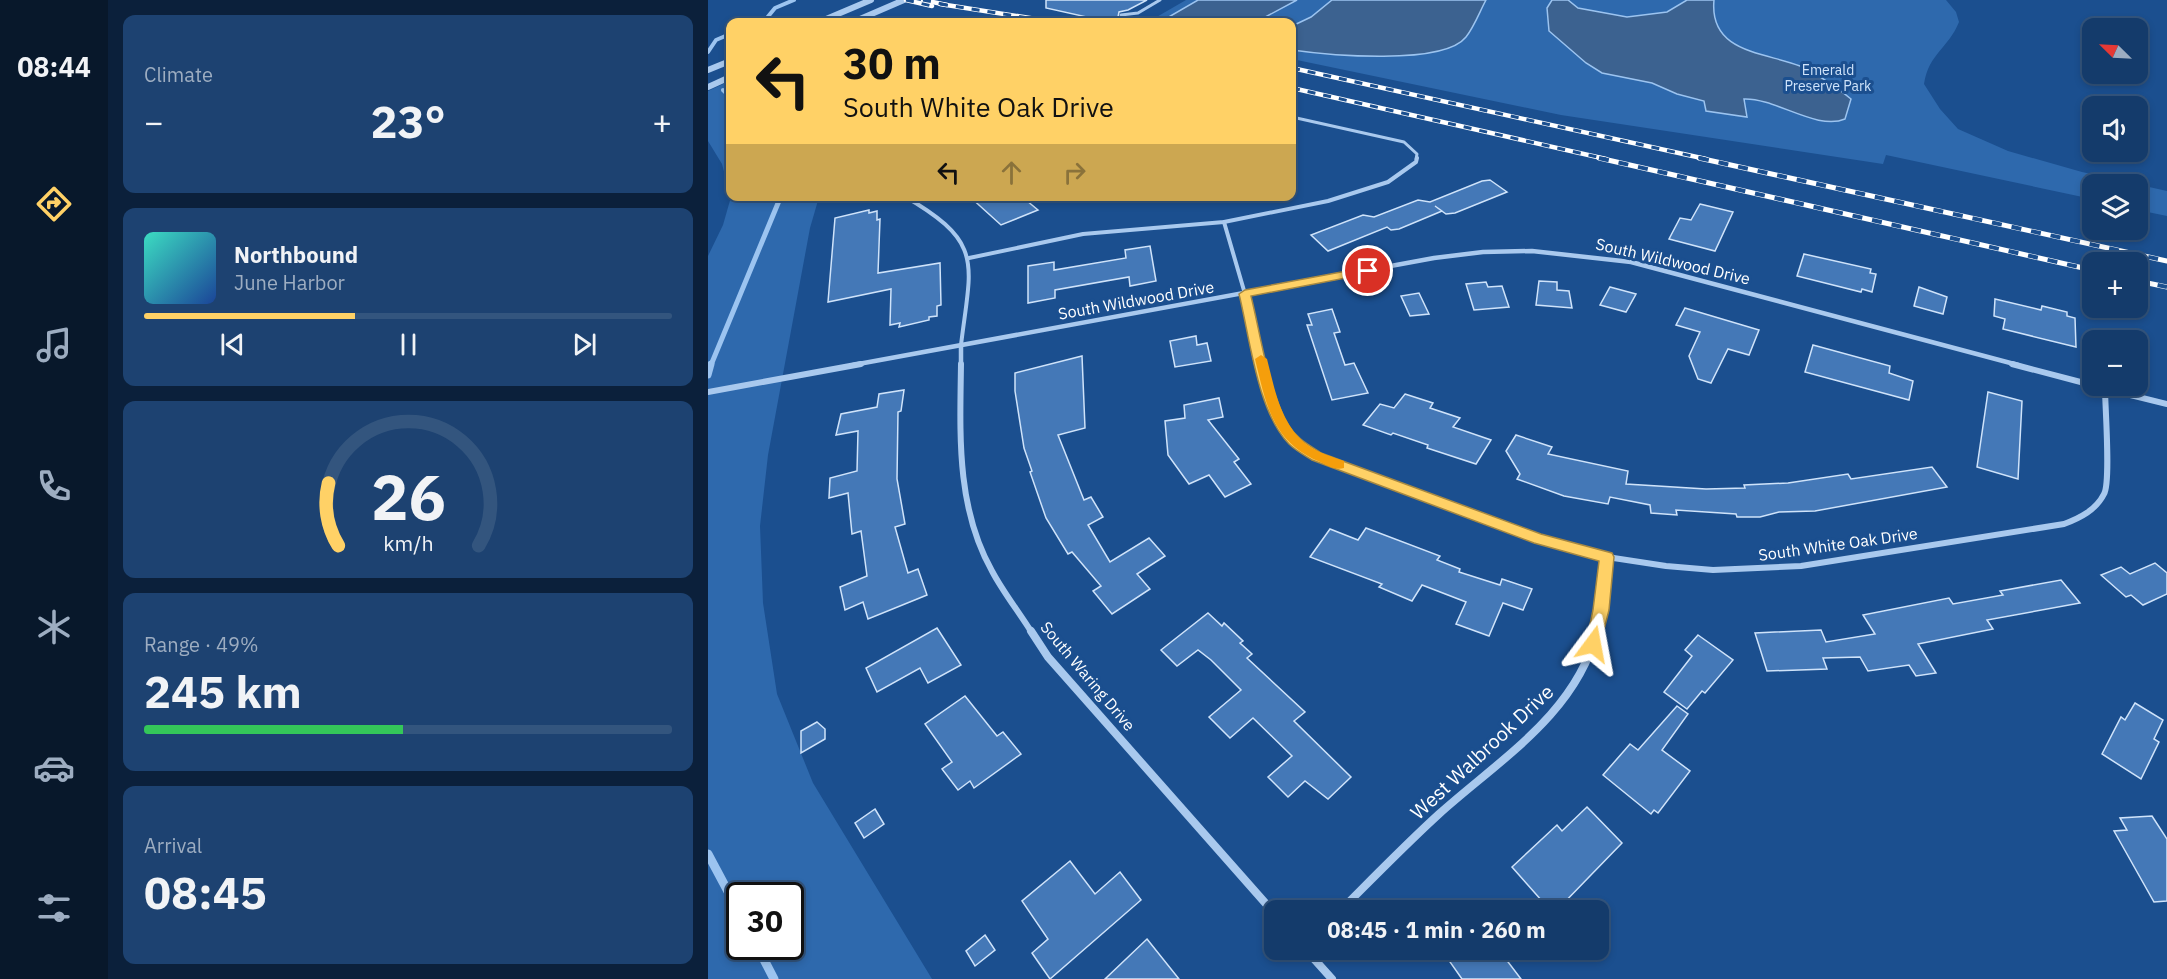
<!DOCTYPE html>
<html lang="en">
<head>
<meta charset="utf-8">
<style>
	:root { --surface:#143b6b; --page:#1d4271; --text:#f1f3f6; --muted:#9dadc1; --line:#33557e; --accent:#ffd166 }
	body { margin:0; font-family:"IBM Plex Sans",sans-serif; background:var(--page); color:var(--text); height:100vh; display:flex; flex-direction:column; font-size:22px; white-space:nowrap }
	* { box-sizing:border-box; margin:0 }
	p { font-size:20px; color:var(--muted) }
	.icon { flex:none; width:33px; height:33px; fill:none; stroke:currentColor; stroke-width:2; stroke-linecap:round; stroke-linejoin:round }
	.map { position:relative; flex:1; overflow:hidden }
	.panel { display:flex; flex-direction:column; gap:15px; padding:15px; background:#0b203b; width:600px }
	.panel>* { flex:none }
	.banner { position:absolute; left:18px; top:18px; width:570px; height:183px; border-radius:12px; box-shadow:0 3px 9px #0003,0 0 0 2px var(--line); background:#ffd166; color:#111; overflow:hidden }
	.needle { width:39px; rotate:294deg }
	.fabs { position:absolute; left:1374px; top:18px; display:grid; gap:12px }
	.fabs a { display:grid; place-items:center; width:66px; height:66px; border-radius:12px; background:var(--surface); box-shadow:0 3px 9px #0003,0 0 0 2px var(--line); font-size:30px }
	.speed { position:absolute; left:18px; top:882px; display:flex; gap:12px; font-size:30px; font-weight:700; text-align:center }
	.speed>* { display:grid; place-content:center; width:78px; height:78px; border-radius:50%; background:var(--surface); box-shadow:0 3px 9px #0003,0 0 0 2px var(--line); line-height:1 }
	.speed .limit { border:3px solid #111; border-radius:9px; background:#fff; color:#111 }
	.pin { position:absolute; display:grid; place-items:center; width:51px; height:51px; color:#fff; margin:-26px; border:3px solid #fff; border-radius:50%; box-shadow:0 2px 6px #0007 }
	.me { position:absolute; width:66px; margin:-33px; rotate:13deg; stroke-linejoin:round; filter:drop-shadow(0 0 4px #0008) }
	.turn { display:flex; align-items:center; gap:21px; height:126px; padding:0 18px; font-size:27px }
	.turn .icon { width:78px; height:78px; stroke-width:2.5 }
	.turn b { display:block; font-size:42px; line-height:51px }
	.lanes { display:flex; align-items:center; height:57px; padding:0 18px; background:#0003; justify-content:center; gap:30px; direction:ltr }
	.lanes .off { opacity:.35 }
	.big { font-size:45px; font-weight:700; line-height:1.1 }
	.panel .tile { flex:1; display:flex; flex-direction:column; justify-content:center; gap:9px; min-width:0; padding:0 21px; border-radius:12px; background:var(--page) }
	.panel .dial { align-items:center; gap:0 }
	.dial svg { height:156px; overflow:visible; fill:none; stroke:var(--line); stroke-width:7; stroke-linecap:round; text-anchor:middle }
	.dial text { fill:var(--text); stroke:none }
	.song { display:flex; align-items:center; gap:18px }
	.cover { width:72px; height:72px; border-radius:9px; background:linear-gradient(135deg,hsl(170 70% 55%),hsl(220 70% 35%)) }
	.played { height:6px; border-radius:3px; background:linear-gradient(90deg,var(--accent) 40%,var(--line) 40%) }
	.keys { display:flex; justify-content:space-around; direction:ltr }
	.heat { display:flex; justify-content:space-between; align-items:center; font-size:33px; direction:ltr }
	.charge { height:9px; border-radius:4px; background:linear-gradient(90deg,#34c759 49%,var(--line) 0) }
	.trip { position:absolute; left:556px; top:900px; width:345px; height:60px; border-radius:12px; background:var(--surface); box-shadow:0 3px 9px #0003,0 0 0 2px var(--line); font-weight:700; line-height:60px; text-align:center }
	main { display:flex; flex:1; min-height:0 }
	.menu { display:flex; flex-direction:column; width:108px; justify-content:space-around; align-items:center; background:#08182b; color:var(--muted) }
	.menu .icon { width:42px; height:42px }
	.menu .current { color:var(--accent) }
	.menu b { font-size:27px; color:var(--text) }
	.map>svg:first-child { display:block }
</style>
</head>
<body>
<main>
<nav class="menu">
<b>08:44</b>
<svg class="icon current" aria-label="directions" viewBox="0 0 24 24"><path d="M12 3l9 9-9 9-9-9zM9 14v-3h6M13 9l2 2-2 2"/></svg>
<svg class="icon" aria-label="music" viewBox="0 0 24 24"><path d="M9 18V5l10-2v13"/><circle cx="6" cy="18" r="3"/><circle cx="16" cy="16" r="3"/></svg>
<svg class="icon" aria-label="phone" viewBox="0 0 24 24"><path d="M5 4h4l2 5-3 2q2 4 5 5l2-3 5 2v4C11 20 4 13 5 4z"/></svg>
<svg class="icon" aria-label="climate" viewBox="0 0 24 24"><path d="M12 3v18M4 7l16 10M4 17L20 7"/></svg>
<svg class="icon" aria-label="car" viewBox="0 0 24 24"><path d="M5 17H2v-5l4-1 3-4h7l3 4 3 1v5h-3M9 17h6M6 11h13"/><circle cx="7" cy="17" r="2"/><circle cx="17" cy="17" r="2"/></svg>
<svg class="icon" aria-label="filters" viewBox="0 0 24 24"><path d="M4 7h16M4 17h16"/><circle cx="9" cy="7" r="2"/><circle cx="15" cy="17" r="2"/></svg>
</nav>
<section class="panel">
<div class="tile"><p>Climate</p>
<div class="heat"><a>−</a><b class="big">23°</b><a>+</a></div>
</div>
<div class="tile">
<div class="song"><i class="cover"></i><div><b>Northbound</b><p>June Harbor</p></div></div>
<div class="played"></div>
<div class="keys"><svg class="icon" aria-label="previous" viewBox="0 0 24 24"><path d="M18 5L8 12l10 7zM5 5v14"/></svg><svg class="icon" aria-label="pause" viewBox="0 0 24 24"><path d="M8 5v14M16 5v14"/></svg><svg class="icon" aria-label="next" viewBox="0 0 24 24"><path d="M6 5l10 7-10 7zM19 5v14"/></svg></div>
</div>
<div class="tile dial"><svg viewBox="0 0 100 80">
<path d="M14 69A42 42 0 1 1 86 69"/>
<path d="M14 69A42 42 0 0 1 9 37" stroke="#ffd166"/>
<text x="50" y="56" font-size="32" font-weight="700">26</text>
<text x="50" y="72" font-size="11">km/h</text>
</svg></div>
<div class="tile"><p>Range · 49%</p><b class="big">245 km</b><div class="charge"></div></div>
<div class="tile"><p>Arrival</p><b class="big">08:45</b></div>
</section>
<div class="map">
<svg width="1459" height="979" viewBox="0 0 1459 979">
	<rect width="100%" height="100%" fill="#1b4f8f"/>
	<g fill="#2e69ad" fill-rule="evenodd">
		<path d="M478,0H1238L1248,12L1251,22C1240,49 1221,53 1216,84L1232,109L1250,129L1300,151L1374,172L1459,191V216L1430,210V184H1384V199L1178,155L1175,164L853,115L584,59V22H440Z"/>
		<polygon points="22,81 22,194 14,164 0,141 0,91"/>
		<path d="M23,197H111L102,228L60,455L52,526L55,603L69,694L105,783L224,979H0V256L15,225ZM32,896H82V946H32Z"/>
	</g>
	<g fill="#3c6290" stroke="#9cc4f0" stroke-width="1.5">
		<polygon points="490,0 589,0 548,22 452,22"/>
		<path d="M624,0H778C772,11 766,27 758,37C735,66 619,55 584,50V26L603,17Z"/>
		<path d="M844,0H860L870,8L919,17L959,12L979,0H1006C1001,53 1056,52 1092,66C1105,71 1131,89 1143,99L1137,119C1109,131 1068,98 1036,99L1039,117L998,111L996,101L969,94L944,83L894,73L878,63L841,31L839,8Z"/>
	</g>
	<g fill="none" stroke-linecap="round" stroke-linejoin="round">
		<g stroke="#9cc4f0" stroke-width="4">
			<polyline points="50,22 58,19 67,8 86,0"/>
			<polyline points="0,52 8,40 22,34"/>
			<polyline points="15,90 22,97"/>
		</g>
		<polyline stroke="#9cc4f0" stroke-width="5" points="3,365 73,196"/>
		<polyline stroke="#9cc4f0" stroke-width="7" points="0,375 3,364"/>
		<g stroke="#9cc4f0" stroke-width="9">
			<polyline points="0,854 32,914"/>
			<polyline points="49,946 66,979"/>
		</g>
	</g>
	<g fill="#4478b7" stroke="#cfe3fa" stroke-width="1.5">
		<polygon points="338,0 439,0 420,10 411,12 410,17 401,22 338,8"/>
		<polygon points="782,180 799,192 747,213 738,214 727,206 734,211 691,229 683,230 679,227 620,251 603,235 655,215 666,217 710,200 722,202 774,181"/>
		<polygon points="261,196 313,196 330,210 293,225"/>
		<polygon points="992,204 1025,212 1007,251 961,239 972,218 983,220"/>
		<polygon points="161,210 161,213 169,211 169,220 172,219 170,273 232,263 233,305 229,306 229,316 221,317 221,320 191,327 192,323 182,325 183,289 120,302 127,218"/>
		<polygon points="442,246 448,281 422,286 421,277 347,290 347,298 320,303 320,266 346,262 346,270 418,258 417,250"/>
		<polygon points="1096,254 1163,269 1162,273 1168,274 1164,292 1154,289 1153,292 1089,276"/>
		<polygon points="831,281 849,282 849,290 861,291 864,308 828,305"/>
		<polygon points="778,282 780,287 794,286 801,307 766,310 758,284"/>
		<polygon points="902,287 928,294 918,312 892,305"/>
		<polygon points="1211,287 1239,297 1235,314 1206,306"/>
		<polygon points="711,293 721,314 702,316 693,296"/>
		<polygon points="1287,299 1333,310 1334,306 1359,312 1359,316 1367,318 1368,347 1295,329 1297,319 1286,316"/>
		<polygon points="977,308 1051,330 1041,355 1020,349 1003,383 990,379 981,356 992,332 968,325"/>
		<polygon points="624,309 632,332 626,333 637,365 646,363 660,393 624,400 599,325 604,325 600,314"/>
		<polygon points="488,336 489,345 499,343 503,361 467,367 462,341"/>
		<polygon points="1105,345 1182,366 1181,373 1205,381 1201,400 1097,372"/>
		<polygon points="374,356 377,428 350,435 376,500 383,497 395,517 380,525 402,562 441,538 457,556 429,574 442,589 404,614 385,591 393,586 364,552 360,554 338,518 322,472 324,471 316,448 307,391 307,373"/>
		<polygon points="196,390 193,411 190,412 189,479 197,524 187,527 200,573 210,569 219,595 160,619 155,602 137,610 132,587 159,576 153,531 144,534 140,493 121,498 122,478 149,471 150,431 128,435 133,414 169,407 171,394"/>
		<polygon points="1280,392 1314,401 1310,479 1269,467"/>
		<polygon points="697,394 725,403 722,408 752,418 745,427 783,440 768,464 719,448 720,445 685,433 683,435 655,425 672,404 686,408"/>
		<polygon points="511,398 515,417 500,420 531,459 526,462 543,484 517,497 501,475 481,484 460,455 457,421 477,418 476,405"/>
		<polygon points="808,435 844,447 840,454 920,471 918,484 998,489 1037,488 1036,485 1080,483 1140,474 1143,479 1224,467 1239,487 1107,511 1071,512 1052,517 1029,517 1028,514 968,510 969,515 943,513 942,505 902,497 900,504 856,496 809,479 812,474 798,451"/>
		<polygon points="658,528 732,556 729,560 752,569 751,572 792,585 794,579 824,589 815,610 795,603 781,636 748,624 758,602 714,585 704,601 671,587 674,584 602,557 622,529 650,540"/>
		<polygon points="1447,563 1459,573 1459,594 1435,605 1423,595 1418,597 1393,575 1413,567 1422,574"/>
		<polygon points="1353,580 1372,603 1279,620 1285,629 1210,644 1228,673 1208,676 1201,665 1160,671 1152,657 1115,658 1119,669 1059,671 1047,633 1113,630 1118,642 1167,634 1155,615 1241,598 1245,604 1295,595 1292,591"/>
		<polygon points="500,613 514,626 516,623 535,641 532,643 544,654 539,658 597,712 586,721 643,777 620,799 597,781 580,797 560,777 584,756 545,718 522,738 501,717 533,690 503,660 490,650 469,666 453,650"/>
		<polygon points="229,628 253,665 220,683 212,668 169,692 158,668"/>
		<polygon points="990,635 1025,660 997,693 994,691 979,709 956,692 984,656 977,650"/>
		<polygon points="257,696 289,736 295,732 313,754 266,788 262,781 250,790 234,769 244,762 217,724"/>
		<polygon points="1427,703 1455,720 1446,739 1451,742 1433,779 1394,754 1413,717 1417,720"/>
		<polygon points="969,706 980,714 954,750 982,771 950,813 946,810 943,814 895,775 922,744 930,750"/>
		<polygon points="109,722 117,729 117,739 93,753 93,731"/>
		<polygon points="879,807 914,843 849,910 842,910 804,867 849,825 854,831"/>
		<polygon points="167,809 176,824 156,838 147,823"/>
		<polygon points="1444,816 1459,839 1459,901 1446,902 1406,831 1419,830 1412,818"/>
		<polygon points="362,861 387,894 412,872 433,900 342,979 324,953 340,939 314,901"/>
		<polygon points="277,935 287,950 267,966 258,951"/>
		<polygon points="439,939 471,979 397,979"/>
		<polygon points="756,950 791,950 813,979 754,979 742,962"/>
	</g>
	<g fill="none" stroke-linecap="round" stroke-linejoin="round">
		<g stroke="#a9c9ee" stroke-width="3">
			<polyline points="413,15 430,13 452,0"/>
			<polyline points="584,117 696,142 709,154 708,159"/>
		</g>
		<g stroke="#a9c9ee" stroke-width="4">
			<path d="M196,196C277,243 263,262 253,345"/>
			<polyline points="516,222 537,294"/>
			<polyline points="261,258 375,234 516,222 620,201 680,182 708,162 709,158"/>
		</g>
		<g stroke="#a9c9ee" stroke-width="4.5">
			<polyline points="537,294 553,365"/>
			<polyline points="145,365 726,258 775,252 824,251 923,262 1310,365"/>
			<polyline points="253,365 253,345"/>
		</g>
		<g stroke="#a9c9ee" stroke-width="6">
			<path d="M253,364C252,434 248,507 284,571C295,592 311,612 324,633"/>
			<path d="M553,364L571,418L596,450L831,539L899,557L958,566L1005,570L1093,566L1356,524C1372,518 1388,510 1396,494C1403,482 1397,407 1397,388"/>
			<polyline points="1304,364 1384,385"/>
			<polyline points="1386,386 1459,404"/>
			<polyline points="0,392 153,364"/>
			<polyline points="889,633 899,557"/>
		</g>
		<g stroke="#a9c9ee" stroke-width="8">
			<polyline points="323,631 340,657 567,914"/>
			<path d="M633,910C665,878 697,845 731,814C791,760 868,714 889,631"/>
			<polyline points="598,950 624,979"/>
		</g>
		<g stroke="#a9c9ee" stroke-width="6">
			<polyline points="111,22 163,0"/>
			<polyline points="145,22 196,0"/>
			<polyline points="0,70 22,61"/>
			<polyline points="0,87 22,77"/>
		</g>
		<g stroke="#fff" stroke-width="4.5">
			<g id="rail-far1">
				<polyline points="198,0 224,6"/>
				<polyline points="215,0 239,5"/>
				<polyline points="232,4 347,22"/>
				<polyline points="584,68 998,159"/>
				<polyline points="584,88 898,159"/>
			</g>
		</g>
		<g stroke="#fff" stroke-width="5">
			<g id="rail">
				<polyline points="891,158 1384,270"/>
				<polyline points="991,158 1459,261"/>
				<polyline points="1430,281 1459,287"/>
			</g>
		</g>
		<use href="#rail-far1" stroke="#1b4f8f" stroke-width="3" stroke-dasharray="8" stroke-linecap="butt"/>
		<use href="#rail" stroke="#1b4f8f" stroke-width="4" stroke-dasharray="10" stroke-linecap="butt"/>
	</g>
	<path fill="#ffd166" stroke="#a68842" stroke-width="1.5" d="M660,267L664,268V273L543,296C553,336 560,391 581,426C589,439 601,445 613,453L833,534L904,553L906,557L901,610L891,649H880L878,644L885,610L891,561L826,543L604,460C596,455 587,450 581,444C549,411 542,338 531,294L537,290Z"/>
	<path fill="#f59e0b" d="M553,355L559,359C567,390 573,427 601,446C611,453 625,457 636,461V468C627,471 618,465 610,461C564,441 558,404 547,359Z"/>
	<g text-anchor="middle" stroke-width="6" stroke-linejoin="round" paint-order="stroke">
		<g font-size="14" fill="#cfe3fa" stroke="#1b4f8f">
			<text x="1120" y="75">Emerald<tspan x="1120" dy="16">Preserve Park</tspan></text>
		</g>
		<g font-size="16" fill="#fff" stroke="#1b4f8f">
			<text transform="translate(965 261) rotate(13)" y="6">South Wildwood Drive</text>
			<text transform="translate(428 300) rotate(-10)" y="6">South Wildwood Drive</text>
			<text transform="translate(1130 544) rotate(-8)" y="6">South White Oak Drive</text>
			<text transform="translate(380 676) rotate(50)" y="6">South Waring Drive</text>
		</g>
		<g font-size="20" fill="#fff" stroke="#1b4f8f">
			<text transform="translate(774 752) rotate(-43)" y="7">West Walbrook Drive</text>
		</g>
	</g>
</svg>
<div class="fabs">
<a><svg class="needle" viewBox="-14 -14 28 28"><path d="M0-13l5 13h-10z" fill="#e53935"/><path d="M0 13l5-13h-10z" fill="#9dadc1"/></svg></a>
<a><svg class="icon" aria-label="sound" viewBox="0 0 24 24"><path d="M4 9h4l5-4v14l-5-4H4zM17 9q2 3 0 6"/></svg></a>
<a><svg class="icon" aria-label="layers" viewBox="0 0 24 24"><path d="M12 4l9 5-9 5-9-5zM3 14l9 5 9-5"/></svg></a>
<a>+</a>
<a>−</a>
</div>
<div class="speed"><div class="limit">30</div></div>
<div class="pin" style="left:660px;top:271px;background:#d93025"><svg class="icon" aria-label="arrive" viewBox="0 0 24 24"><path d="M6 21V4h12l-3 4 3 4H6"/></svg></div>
<svg class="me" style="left:885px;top:644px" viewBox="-20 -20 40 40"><path d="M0-17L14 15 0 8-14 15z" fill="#ffd166" stroke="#fff" stroke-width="4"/></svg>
<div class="trip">08:45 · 1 min · 260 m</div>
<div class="banner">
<div class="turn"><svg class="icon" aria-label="left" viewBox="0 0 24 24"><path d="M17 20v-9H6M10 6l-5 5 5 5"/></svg><div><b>30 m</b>South White Oak Drive</div></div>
<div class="lanes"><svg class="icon" aria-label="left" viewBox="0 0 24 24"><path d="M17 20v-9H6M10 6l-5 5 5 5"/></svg><svg class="icon off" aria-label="ahead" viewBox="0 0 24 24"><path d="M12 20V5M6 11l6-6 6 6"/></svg><svg class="icon off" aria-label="right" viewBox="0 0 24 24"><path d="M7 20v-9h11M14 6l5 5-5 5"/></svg></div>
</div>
</div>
</main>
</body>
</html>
